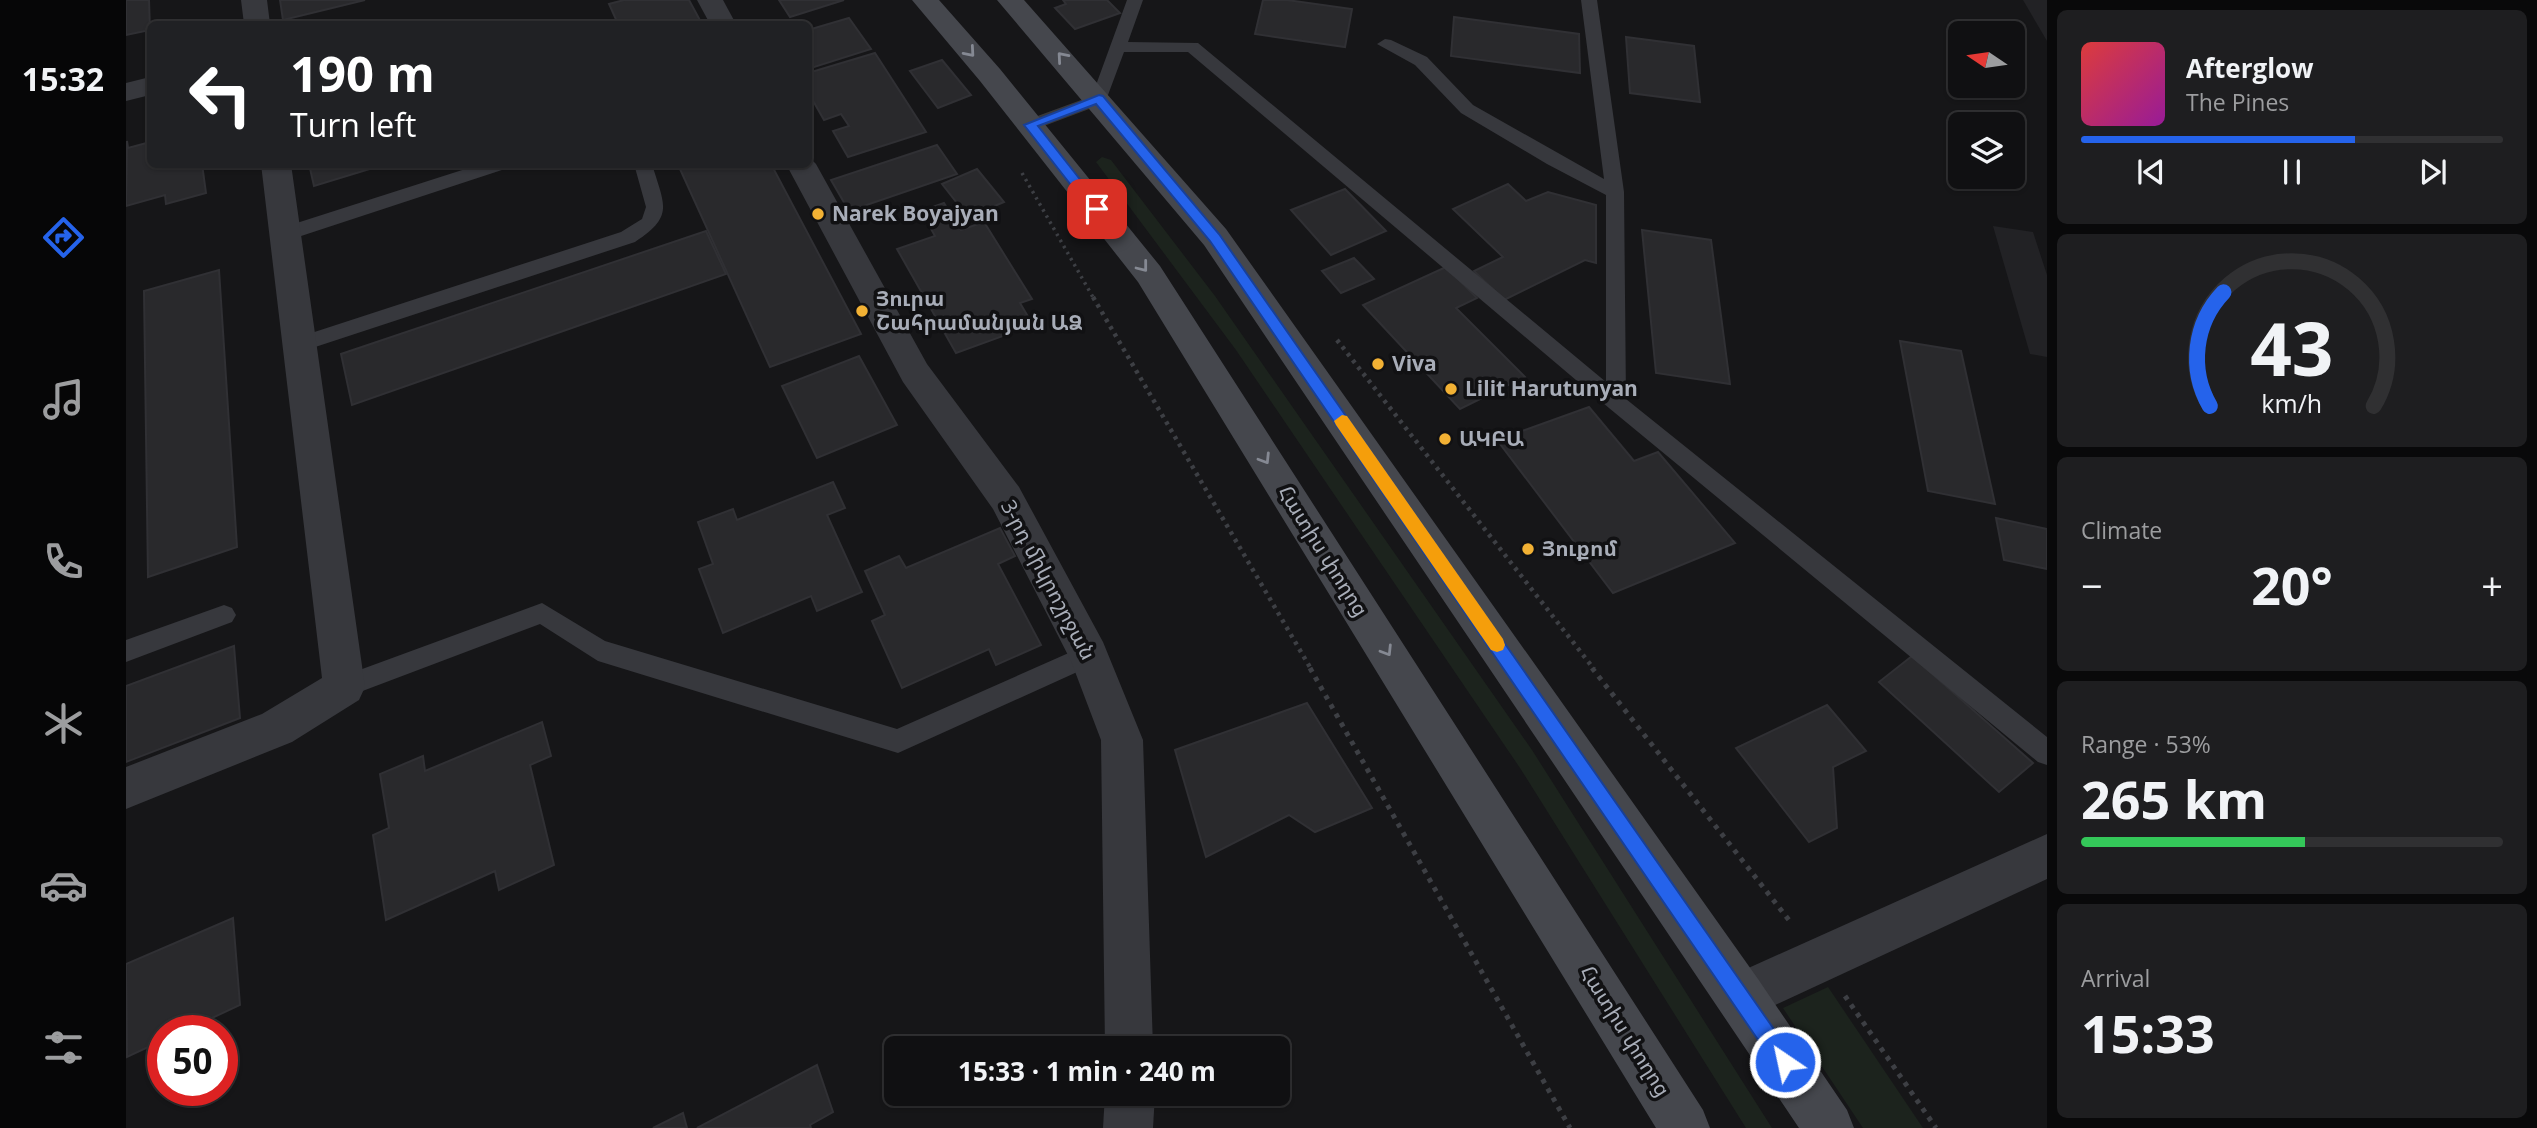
<!DOCTYPE html>
<html lang="en">
<head>
<meta charset="utf-8">
<style>
	:root { --surface:#101012; --page:#1e1e20; --text:#f1f3f6; --muted:#9c9d9f; --line:#303032; --accent:#2563eb }
	body { margin:0; font-family:"Open Sans","Noto Sans Armenian",sans-serif; background:var(--page); color:var(--text); height:100vh; display:flex; flex-direction:column; font-size:26px; white-space:nowrap }
	* { box-sizing:border-box; margin:0 }
	p { font-size:23px; color:var(--muted) }
	.icon { flex:none; width:38px; height:38px; fill:none; stroke:currentColor; stroke-width:2; stroke-linecap:round; stroke-linejoin:round }
	.map { position:relative; flex:1; overflow:hidden }
	.side { display:flex; flex-direction:column; gap:10px; padding:10px; background:#09090a; width:490px }
	.side>* { flex:none }
	.hud { position:absolute; left:21px; top:21px; width:665px; height:147px; border-radius:10px; box-shadow:0 2px 5px #0004,0 0 0 2px var(--line); background:#202124; color:#fff; overflow:hidden }
	.needle { width:46px; rotate:283deg }
	.controls { position:absolute; left:1822px; top:21px; display:grid; gap:14px }
	.controls a { display:grid; place-items:center; width:77px; height:77px; border-radius:10px; background:var(--surface); box-shadow:0 2px 5px #0004,0 0 0 2px var(--line); font-size:35px }
	.speed { position:absolute; left:21px; top:1015px; display:flex; gap:14px; font-size:35px; font-weight:700; text-align:center }
	.speed>* { display:grid; place-content:center; width:91px; height:91px; border-radius:50%; background:var(--surface); box-shadow:0 2px 5px #0004,0 0 0 2px var(--line); line-height:1 }
	.speed .limit { border:10px solid #d22; background:#fff; color:#111 }
	.pin { position:absolute; display:grid; place-items:center; width:60px; height:60px; color:#fff; margin:-30px; border-radius:14px; box-shadow:0 4px 10px #0006 }
	.me { position:absolute; width:77px; margin:-38px; rotate:326deg; stroke-linejoin:round; filter:drop-shadow(0 0 5px #0008) }
	.turn { display:flex; align-items:center; gap:24px; height:147px; padding:0 28px; font-size:32px }
	.turn .icon { width:91px; height:91px; stroke-width:2.5 }
	.turn b { display:block; font-size:49px; line-height:60px }
	.big { font-size:52px; font-weight:700; line-height:1.1 }
	.side .widget { flex:1; display:flex; flex-direction:column; justify-content:center; gap:10px; min-width:0; padding:0 24px; border-radius:10px; background:var(--page) }
	.side .dial { align-items:center; gap:0 }
	.dial svg { height:182px; overflow:visible; fill:none; stroke:var(--line); stroke-width:7; stroke-linecap:round; text-anchor:middle }
	.dial text { fill:var(--text); stroke:none }
	.song { display:flex; align-items:center; gap:21px }
	.cover { width:84px; height:84px; border-radius:10px; background:linear-gradient(135deg,hsl(0 70% 55%),hsl(300 70% 35%)) }
	.played { height:7px; border-radius:4px; background:linear-gradient(90deg,var(--accent) 65%,var(--line) 65%) }
	.keys { display:flex; justify-content:space-around; direction:ltr }
	.heat { display:flex; justify-content:space-between; align-items:center; font-size:38px; direction:ltr }
	.charge { height:10px; border-radius:5px; background:linear-gradient(90deg,#34c759 53%,var(--line) 0) }
	.trip { position:absolute; left:758px; top:1036px; width:406px; height:70px; border-radius:10px; background:var(--surface); box-shadow:0 2px 5px #0004,0 0 0 2px var(--line); font-weight:700; line-height:70px; text-align:center }
	main { display:flex; flex:1; min-height:0 }
	.tab-bar { display:flex; flex-direction:column; width:126px; justify-content:space-around; align-items:center; background:#060607; color:var(--muted) }
	.tab-bar .icon { width:49px; height:49px }
	.tab-bar .current { color:var(--accent) }
	.tab-bar b { font-size:32px; color:var(--text) }
	.map>svg:first-child { display:block }
</style>
</head>
<body>
<main>
<nav class="tab-bar">
<b>15:32</b>
<svg class="icon current" aria-label="directions" viewBox="0 0 24 24"><path d="M12 3l9 9-9 9-9-9zM9 14v-3h6M13 9l2 2-2 2"/></svg>
<svg class="icon" aria-label="music" viewBox="0 0 24 24"><path d="M9 18V5l10-2v13"/><circle cx="6" cy="18" r="3"/><circle cx="16" cy="16" r="3"/></svg>
<svg class="icon" aria-label="phone" viewBox="0 0 24 24"><path d="M5 4h4l2 5-3 2q2 4 5 5l2-3 5 2v4C11 20 4 13 5 4z"/></svg>
<svg class="icon" aria-label="climate" viewBox="0 0 24 24"><path d="M12 3v18M4 7l16 10M4 17L20 7"/></svg>
<svg class="icon" aria-label="car" viewBox="0 0 24 24"><path d="M5 17H2v-5l4-1 3-4h7l3 4 3 1v5h-3M9 17h6M6 11h13"/><circle cx="7" cy="17" r="2"/><circle cx="17" cy="17" r="2"/></svg>
<svg class="icon" aria-label="filters" viewBox="0 0 24 24"><path d="M4 7h16M4 17h16"/><circle cx="9" cy="7" r="2"/><circle cx="15" cy="17" r="2"/></svg>
</nav>
<div class="map">
<svg width="1921" height="1128" viewBox="0 0 1921 1128">
	<rect width="100%" height="100%" fill="#161618"/>
	<g fill="#222225">
		<polygon points="1897,0 1921,0 1921,41"/>
		<polygon points="1867,226 1907,232 1921,275 1921,357 1904,354"/>
	</g>
	<g fill="#1c231d">
		<polygon points="976,157 985,160 1089,296 1406,750 1646,1128 1620,1128 1394,768 1110,350 973,166 970,162"/>
		<polygon points="1702,987 1797,1128 1737,1128 1657,1008"/>
	</g>
	<g fill="#29292c" stroke="#303034" stroke-width="2">
		<polygon points="0,0 23,0 24,30 0,35"/>
		<polygon points="154,0 239,0 157,20"/>
		<polygon points="498,0 563,0 576,24 492,24 483,4"/>
		<polygon points="653,0 718,0 664,17"/>
		<polygon points="937,0 981,0 994,13 949,29 929,8 940,4"/>
		<polygon points="1137,0 1161,0 1226,9 1219,47 1129,34"/>
		<polygon points="1328,17 1453,34 1454,73 1325,56"/>
		<polygon points="723,18 745,49 682,69 682,30"/>
		<polygon points="1500,37 1568,46 1574,102 1504,93"/>
		<polygon points="749,53 800,132 722,157 707,131 723,126 715,114 698,120 682,92 682,73"/>
		<polygon points="816,60 845,95 812,108 784,71"/>
		<polygon points="1,141 2,148 24,142 24,164 76,164 80,193 40,204 39,195 0,206"/>
		<polygon points="811,145 831,174 723,211 705,180"/>
		<polygon points="183,164 260,164 188,186"/>
		<polygon points="569,164 645,164 735,334 644,367 554,169"/>
		<polygon points="851,169 878,202 842,217 816,184"/>
		<polygon points="1382,184 1400,201 1422,192 1470,205 1470,263 1459,260 1378,300 1348,271 1377,257 1327,209"/>
		<polygon points="1219,189 1260,231 1205,255 1165,210"/>
		<polygon points="818,203 835,230 858,222 906,299 894,303 907,325 830,353 771,249 809,236 795,211"/>
		<polygon points="1516,230 1585,240 1604,384 1530,373"/>
		<polygon points="580,231 600,274 226,405 215,354"/>
		<polygon points="1228,258 1248,279 1215,293 1196,271"/>
		<polygon points="1320,267 1351,298 1330,308 1399,377 1334,409 1237,305"/>
		<polygon points="93,270 111,547 22,577 18,291"/>
		<polygon points="1774,341 1835,351 1869,504 1802,491"/>
		<polygon points="733,356 771,425 691,458 656,386"/>
		<polygon points="1463,407 1508,461 1532,452 1609,543 1487,593 1371,440"/>
		<polygon points="707,482 719,508 701,515 736,592 691,611 685,596 597,633 573,569 587,564 572,522 607,509 611,520"/>
		<polygon points="1870,518 1921,529 1921,569 1878,560"/>
		<polygon points="874,528 889,556 872,564 915,645 870,665 863,649 776,688 746,621 759,615 739,571 773,556 780,568"/>
		<polygon points="108,646 114,718 0,762 0,686"/>
		<polygon points="1786,656 1907,763 1873,792 1753,682"/>
		<polygon points="1181,703 1246,808 1189,832 1163,815 1080,857 1049,750"/>
		<polygon points="1701,705 1740,751 1707,767 1711,828 1683,842 1610,748"/>
		<polygon points="416,722 425,756 404,765 428,865 373,890 369,871 260,920 247,835 263,828 254,774 297,756 299,771"/>
		<polygon points="107,918 114,1005 58,1031 37,1031 37,1040 1,1057 0,964"/>
		<polygon points="691,1065 707,1112 684,1125 685,1128 571,1128"/>
		<polygon points="557,1113 561,1128 527,1128"/>
	</g>
	<g fill="none" stroke-linecap="round" stroke-linejoin="round">
		<polyline stroke="#3d3f44" stroke-width="3.5" stroke-dasharray="2.5 4.5" stroke-linecap="butt" points="896,173 968,299"/>
		<g stroke="#3d3f44" stroke-width="4.5" stroke-dasharray="3.5 5" stroke-linecap="butt">
			<polyline points="967,297 1185,669"/>
			<polyline points="1211,340 1468,669"/>
		</g>
		<g stroke="#3d3f44" stroke-width="5" stroke-dasharray="4.5 6" stroke-linecap="butt">
			<polyline points="1184,668 1444,1128"/>
			<polyline points="1466,668 1666,924"/>
			<polyline points="1719,996 1810,1128"/>
		</g>
		<g fill="#37383d" fill-rule="evenodd">
			<polygon points="1001,0 1017,0 1002,42 1072,43 1480,382 1480,195 1421,164 1335,113 1289,65 1251,44 1259,39 1265,40 1301,57 1347,105 1478,179 1455,0 1471,0 1498,192 1500,399 1921,737 1921,765 1912,762 1483,408 1062,52 998,52 979,103 910,129 898,129 895,125 898,121 966,96"/>
			<polygon points="355,164 385,164 382,168 166,239 152,239 150,234 152,229"/>
			<path d="M508,164H526C538,205 549,216 509,242L174,352L167,349L164,344L167,339L495,232L516,219L520,207Z"/>
			<polygon points="416,603 479,641 771,729 963,644 971,647 975,655 971,663 772,753 472,661 414,624 218,698 209,695 206,687 209,679"/>
			<polygon points="98,605 106,608 110,615 106,622 0,662 0,640"/>
		</g>
		<g fill="#37383d" fill-rule="evenodd">
			<polygon points="115,0 141,0 144,24 118,24"/>
			<polygon points="571,0 597,0 610,24 584,24"/>
			<polygon points="24,77 24,95 0,101 0,83"/>
			<polygon points="682,156 690,164 801,364 893,487 977,642 1017,740 1027,1048 979,1048 975,740 945,661 867,509 777,382 660,164 682,164"/>
			<polygon points="135,164 165,164 239,687 233,700 166,742 0,809 0,767 136,714 196,678"/>
			<polygon points="1921,834 1921,879 1632,1013 1615,1020 1598,1013 1591,996 1598,979"/>
			<polygon points="979,1094 1029,1094 1027,1128 977,1128"/>
		</g>
		<g fill="#45474d" fill-rule="evenodd">
			<polygon points="786,0 813,0 874,69 1034,266 1577,1110 1584,1128 1530,1128 1012,282 854,81"/>
			<polygon points="871,0 898,0 1100,229 1632,979 1721,1110 1728,1128 1673,1128 1078,245"/>
		</g>
	</g>
	<defs><path id="oneway-chevron" d="M-2-3.5L2.5 0L-2 3.5" fill="none" stroke-width="1.6" stroke-linecap="round" stroke-linejoin="round" transform="scale(1.75)"/></defs>
	<g stroke="#858993">
		<use href="#oneway-chevron" transform="translate(844 52) rotate(49)"/>
		<use href="#oneway-chevron" transform="translate(936 57) rotate(-131)"/>
		<use href="#oneway-chevron" transform="translate(1017 267) rotate(52)"/>
		<use href="#oneway-chevron" transform="translate(1139 459) rotate(58)"/>
		<use href="#oneway-chevron" transform="translate(1261 651) rotate(58)"/>
	</g>
	<polygon fill="#2563eb" stroke="#184099" stroke-width="2" points="973,95 977,96 1093,234 1666,1055 1669,1062 1666,1069 1659,1072 1652,1069 1084,241 970,104 912,126 975,206 977,209 971,213 966,212 898,125"/>
	<polygon fill="#f59e0b" points="1216,415 1221,416 1377,639 1379,645 1377,650 1371,652 1365,650 1210,425 1208,421"/>
	<g fill="#f2b134" stroke="#111113" stroke-width="2.5">
		<circle cx="692" cy="214" r="7"/>
		<circle cx="736" cy="311" r="7"/>
		<circle cx="1252" cy="364" r="7"/>
		<circle cx="1325" cy="389" r="7"/>
		<circle cx="1319" cy="439" r="7"/>
		<circle cx="1402" cy="549" r="7"/>
	</g>
	<g text-anchor="middle" stroke-width="7" stroke-linejoin="round" paint-order="stroke">
		<g font-size="21" font-weight="bold" fill="#a8adb8" stroke="#111113" text-anchor="start">
			<text x="706" y="221">Narek Boyajyan</text>
			<text x="750" y="306">Յուրա<tspan x="750" dy="24">Շահրամանյան ԱՁ</tspan></text>
			<text x="1266" y="371">Viva</text>
			<text x="1339" y="396">Lilit Harutunyan</text>
			<text x="1333" y="446">ԱԿԲԱ</text>
			<text x="1416" y="556">Յուքոմ</text>
		</g>
		<g font-size="21" fill="#a8adb8" stroke="#111113">
			<text transform="translate(1197 551) rotate(58)" y="7">Հատիս փողոց</text>
			<text transform="translate(922 580) rotate(62)" y="7">3-րդ միկրոշրջան</text>
			<text transform="translate(1499 1031) rotate(58)" y="7">Հատիս փողոց</text>
		</g>
	</g>
</svg>
<div class="controls">
<a><svg class="needle" viewBox="-14 -14 28 28"><path d="M0-13l5 13h-10z" fill="#e53935"/><path d="M0 13l5-13h-10z" fill="#9c9d9f"/></svg></a>
<a><svg class="icon" aria-label="layers" viewBox="0 0 24 24"><path d="M12 4l9 5-9 5-9-5zM3 14l9 5 9-5"/></svg></a>
</div>
<div class="speed"><div class="limit">50</div></div>
<div class="pin" style="left:971px;top:209px;background:#d93025"><svg class="icon" aria-label="arrive" viewBox="0 0 24 24"><path d="M6 21V4h12l-3 4 3 4H6"/></svg></div>
<svg class="me" style="left:1659px;top:1062px" viewBox="-20 -20 40 40"><circle r="17" fill="#2563eb" stroke="#fff" stroke-width="3"/><path d="M0-11L8 9 0 5-8 9z" fill="#fff"/></svg>
<div class="trip">15:33 · 1 min · 240 m</div>
<div class="hud">
<div class="turn"><svg class="icon" aria-label="left" viewBox="0 0 24 24"><path d="M17 20v-9H6M10 6l-5 5 5 5"/></svg><div><b>190 m</b>Turn left</div></div>
</div>
</div>
<section class="side">
<div class="widget">
<div class="song"><i class="cover"></i><div><b>Afterglow</b><p>The Pines</p></div></div>
<div class="played"></div>
<div class="keys"><svg class="icon" aria-label="previous" viewBox="0 0 24 24"><path d="M18 5L8 12l10 7zM5 5v14"/></svg><svg class="icon" aria-label="pause" viewBox="0 0 24 24"><path d="M8 5v14M16 5v14"/></svg><svg class="icon" aria-label="next" viewBox="0 0 24 24"><path d="M6 5l10 7-10 7zM19 5v14"/></svg></div>
</div>
<div class="widget dial"><svg viewBox="0 0 100 80">
<path d="M14 69A42 42 0 1 1 86 69"/>
<path d="M14 69A42 42 0 0 1 20 19" stroke="#2563eb"/>
<text x="50" y="56" font-size="32" font-weight="700">43</text>
<text x="50" y="72" font-size="11">km/h</text>
</svg></div>
<div class="widget"><p>Climate</p>
<div class="heat"><a>−</a><b class="big">20°</b><a>+</a></div>
</div>
<div class="widget"><p>Range · 53%</p><b class="big">265 km</b><div class="charge"></div></div>
<div class="widget"><p>Arrival</p><b class="big">15:33</b></div>
</section>
</main>
</body>
</html>
